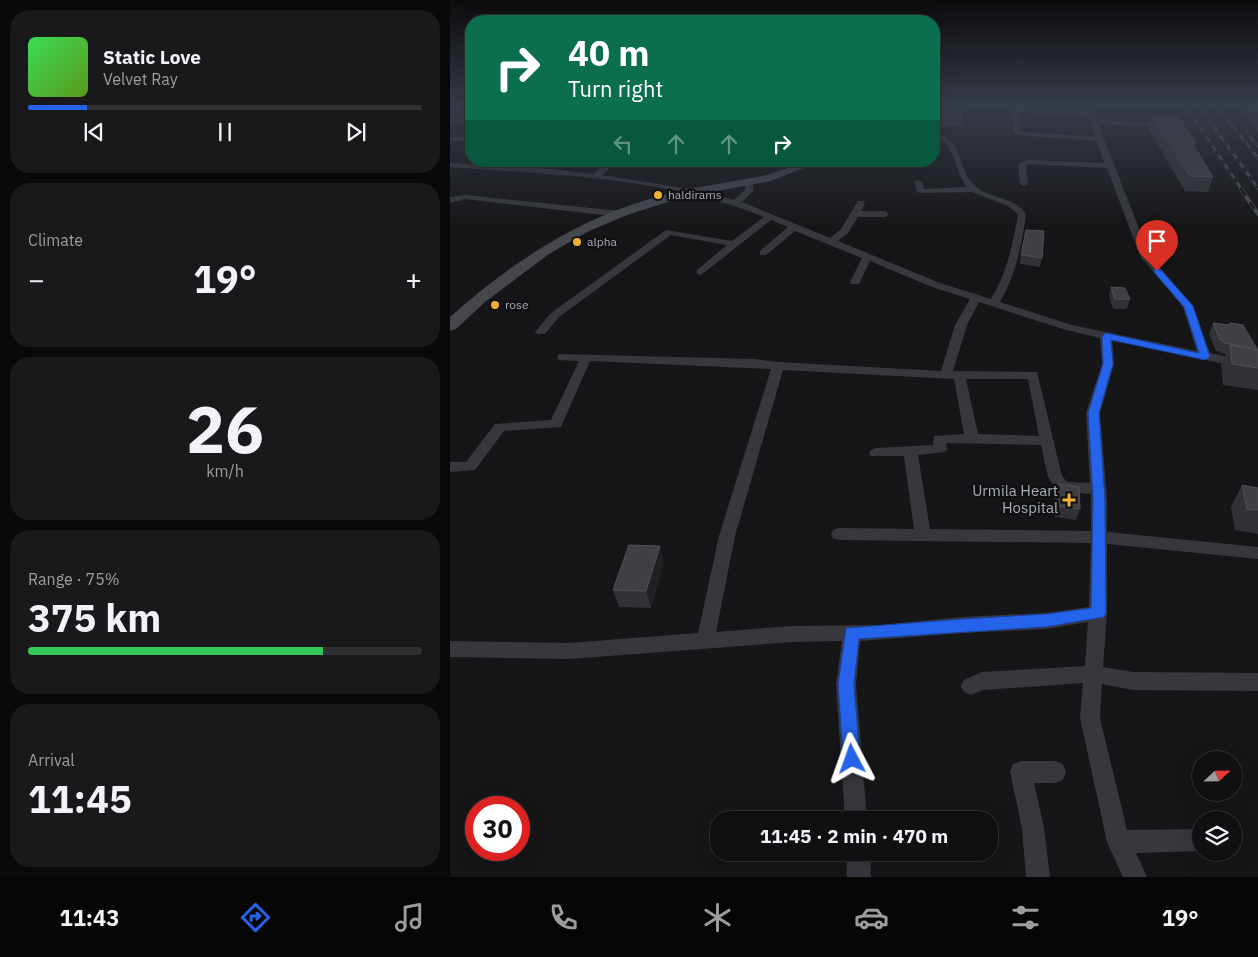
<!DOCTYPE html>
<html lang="en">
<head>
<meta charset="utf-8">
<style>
	:root { --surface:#101012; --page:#19191b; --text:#f1f3f6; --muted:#9c9d9f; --line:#303032; --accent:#2563eb }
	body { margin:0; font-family:"IBM Plex Sans",sans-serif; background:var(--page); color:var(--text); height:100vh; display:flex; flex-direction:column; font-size:19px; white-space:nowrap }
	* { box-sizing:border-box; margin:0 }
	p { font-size:16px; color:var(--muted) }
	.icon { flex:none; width:28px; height:28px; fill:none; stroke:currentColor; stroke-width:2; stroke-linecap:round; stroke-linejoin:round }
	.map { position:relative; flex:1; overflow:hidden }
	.sheet { display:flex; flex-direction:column; gap:10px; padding:10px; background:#09090a; width:450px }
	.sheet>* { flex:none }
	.banner { position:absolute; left:15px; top:15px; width:475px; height:152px; border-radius:20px; box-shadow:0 5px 20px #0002,0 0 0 1px var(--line); background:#0b6e4f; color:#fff; overflow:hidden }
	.needle { width:32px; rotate:68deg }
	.fabs { position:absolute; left:742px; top:751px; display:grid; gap:10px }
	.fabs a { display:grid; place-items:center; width:50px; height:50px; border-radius:50%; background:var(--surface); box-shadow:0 5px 20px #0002,0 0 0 1px var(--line); font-size:25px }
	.speed { position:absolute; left:15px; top:796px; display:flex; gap:10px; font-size:25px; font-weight:700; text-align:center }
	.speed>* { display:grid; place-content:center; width:65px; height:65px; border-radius:50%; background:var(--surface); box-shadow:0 5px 20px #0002,0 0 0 1px var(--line); line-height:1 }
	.speed .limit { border:8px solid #d22; background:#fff; color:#111 }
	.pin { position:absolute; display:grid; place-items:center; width:42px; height:42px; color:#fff; margin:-51px -21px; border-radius:50% 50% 50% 0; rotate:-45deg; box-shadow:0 0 5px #0007 }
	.pin .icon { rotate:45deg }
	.me { position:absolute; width:55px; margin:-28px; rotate:356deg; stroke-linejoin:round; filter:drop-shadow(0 0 4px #0008) }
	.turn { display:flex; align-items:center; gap:18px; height:105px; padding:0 20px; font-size:22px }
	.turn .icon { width:65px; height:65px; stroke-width:2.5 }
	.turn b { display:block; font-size:35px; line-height:42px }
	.lanes { display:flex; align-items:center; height:48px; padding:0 20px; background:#0003; justify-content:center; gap:25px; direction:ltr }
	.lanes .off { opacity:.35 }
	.big { font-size:38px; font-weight:800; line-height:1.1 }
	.sheet .card { flex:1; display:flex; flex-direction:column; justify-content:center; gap:8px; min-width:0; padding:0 18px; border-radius:20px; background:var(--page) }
	.sheet .dial { align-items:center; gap:0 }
	.dial b { font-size:65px; line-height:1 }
	.song { display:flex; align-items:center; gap:15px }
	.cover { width:60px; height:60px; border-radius:8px; background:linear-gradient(135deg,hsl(130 70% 55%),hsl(90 70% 35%)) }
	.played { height:5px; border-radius:2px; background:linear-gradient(90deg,var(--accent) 15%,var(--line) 15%) }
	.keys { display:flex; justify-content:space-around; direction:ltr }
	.heat { display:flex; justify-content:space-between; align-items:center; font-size:28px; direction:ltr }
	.charge { height:8px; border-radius:4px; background:linear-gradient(90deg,#34c759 75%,var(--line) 0) }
	.trip { position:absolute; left:260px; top:811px; width:288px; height:50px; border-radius:20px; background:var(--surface); box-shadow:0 5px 20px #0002,0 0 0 1px var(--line); font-weight:800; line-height:50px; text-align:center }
	.dock { display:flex; height:80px; justify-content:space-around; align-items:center; background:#060607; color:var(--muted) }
	.dock .icon { width:35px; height:35px }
	.dock .active { color:var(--accent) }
	.dock b { font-size:22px; color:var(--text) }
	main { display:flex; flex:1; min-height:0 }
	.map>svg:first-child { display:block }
</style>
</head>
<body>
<main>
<section class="sheet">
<div class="card">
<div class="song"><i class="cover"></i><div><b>Static Love</b><p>Velvet Ray</p></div></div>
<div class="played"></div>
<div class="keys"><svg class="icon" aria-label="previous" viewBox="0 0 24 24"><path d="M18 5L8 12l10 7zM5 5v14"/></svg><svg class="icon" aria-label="pause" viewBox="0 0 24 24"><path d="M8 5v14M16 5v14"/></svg><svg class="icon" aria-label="next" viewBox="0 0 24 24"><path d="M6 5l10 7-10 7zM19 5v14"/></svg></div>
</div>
<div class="card"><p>Climate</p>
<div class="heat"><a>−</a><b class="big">19°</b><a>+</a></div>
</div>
<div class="card dial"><b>26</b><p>km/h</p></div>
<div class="card"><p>Range · 75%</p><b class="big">375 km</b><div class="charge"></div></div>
<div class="card"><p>Arrival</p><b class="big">11:45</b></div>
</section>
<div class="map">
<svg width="808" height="877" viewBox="0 0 808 877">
	<rect width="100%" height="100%" fill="#161618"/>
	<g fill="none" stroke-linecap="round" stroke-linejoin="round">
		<g fill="#37383d" fill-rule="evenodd">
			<polygon points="0,105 21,106 21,110 0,109"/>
			<path d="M562,105H568V108L638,112L636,105H642L647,120L699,123L700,124L697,126L648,124L700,256L743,306L760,353L808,363V371L662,340L664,364L650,413L657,500V532L808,547V559L657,544V613L653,667L683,672L808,673V691L683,690L652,684L650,718L677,830L751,829V851L686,853L697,877H673L657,842L630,718L633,683L533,690L521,695L514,692L511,686L514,680L532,672L635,666L638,622L596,629L512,633L410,641L406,684L417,820H395L386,684L392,641L342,642L119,659L0,657V641L119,643L248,633L269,536L321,369L140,361L111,427L54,431L25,470L0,472V462H16L45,424L101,420L129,361L109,360L107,357L109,354L305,359L328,362L491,371L505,325L520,299L482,287L420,261L409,284H401L400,282L412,258L345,231L316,255H310V251L338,227L321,220L251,275L247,274V270L277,245L221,235L109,317L95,334H87L85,332L101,313L216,230L282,241L314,217C215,177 105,175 0,167V163L37,166L43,161H52L46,166L100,169L143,174L159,161H168L152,175L246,190L284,200L295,190V183L299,181L303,183V191L292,202L380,238L391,229L408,201H414L415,203L411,211H435L439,214L435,217H408L398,233L388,241L490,283L541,299C557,273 563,244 568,214L558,206L522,192L474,193L467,192L464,182L468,180L472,182L474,189L517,187C504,170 506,144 484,136V132L486,133C515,142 506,166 523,184C538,200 561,194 576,214C572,245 566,274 550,302L622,325L747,351L733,307L690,256L657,168L578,164L576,166L578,184L574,186L570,184L568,165L576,160L655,163L646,141L567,135L563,131ZM568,112L639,116L645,137L571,132ZM529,302L616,330L650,338L652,364L636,413L640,483L617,482L612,476L587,372L503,371L517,325ZM333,370L504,379L514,434L484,436L483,445L426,448L421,450L419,453L421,456H454L464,529L389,528L383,530L381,534L383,538L389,540L641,543L639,607L596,613L512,617L431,625L342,626L266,632L285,536ZM516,379H578L589,436L528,434ZM496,443L591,445L598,477L608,491L641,494V531L480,529L468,455L495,452L497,449Z"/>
			<polygon points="0,119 21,120 21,124 0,123"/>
			<rect x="0" y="137" width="21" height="4"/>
			<polygon points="15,195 170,211 174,214 170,217 15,199 0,203 0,197"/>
			<polygon points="571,761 605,761 613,764 616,772 613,780 605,783 584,783 594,828 600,877 576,877 572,828 560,772 563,764"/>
			<polygon points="396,852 420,852 421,877 397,877"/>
		</g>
		<g fill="#45474d" fill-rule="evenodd">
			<polygon points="484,105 489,105 484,109"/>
			<path d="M355,161H371L321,181L230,198L177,215L137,232L99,254L35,302L6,329L0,331V317C68,257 136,213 226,192C255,185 284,182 312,176C327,173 341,166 355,161Z"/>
		</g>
		<g stroke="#4a4c52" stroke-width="3">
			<g id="rail-far1">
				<polyline points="735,105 792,190"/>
				<polyline points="748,105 808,188"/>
				<polyline points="766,105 808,158"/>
				<polyline points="797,132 808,146"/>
			</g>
		</g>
		<g stroke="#4a4c52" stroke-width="4">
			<polyline id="rail" points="791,189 808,214"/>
		</g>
		<use href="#rail-far1" stroke="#111113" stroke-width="2" stroke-dasharray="5.5" stroke-linecap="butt"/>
		<use href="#rail" stroke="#111113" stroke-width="2.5" stroke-dasharray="8" stroke-linecap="butt"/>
	</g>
	<g fill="#323236">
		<polygon points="786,105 808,105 808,131"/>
		<polygon points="484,112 512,116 511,127 484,125"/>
		<polygon points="701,115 746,143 745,147 763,177 758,192 735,191 698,128"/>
		<polygon points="571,255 592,258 590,267 570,264"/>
		<polygon points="661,287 680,299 677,309 663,309 659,296"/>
		<polygon points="763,323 808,350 808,390 773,385 771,365 776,354 770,353 769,351 766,351 759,334"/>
		<polygon points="607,484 630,509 626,520 605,517 604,495"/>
		<polygon points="792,485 808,488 808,534 785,530 781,507"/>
		<polygon points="214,562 201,608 169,607 163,590"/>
	</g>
	<polygon fill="#212124" points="210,546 214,562 201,608 196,591"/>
	<g fill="#3f3f44" stroke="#4f5156">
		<polygon points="503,105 510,105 512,116 484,114 484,112"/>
		<polygon points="802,105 808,105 808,112"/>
		<polygon points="701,115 728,117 746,143 742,143 763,177 740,176"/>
		<polygon points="576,230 594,231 592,258 571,255"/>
		<polygon points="661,287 675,288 680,299 665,299"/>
		<polygon points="763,323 779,325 780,323 793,325 807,349 774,343 774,341 770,340"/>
		<polygon points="780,345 808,350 808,368 782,364"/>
		<polygon points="607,484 629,487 630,509 608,506"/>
		<polygon points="792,485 808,488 808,510 797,509"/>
		<polygon points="179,545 210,546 196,591 163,590"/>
	</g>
	<linearGradient id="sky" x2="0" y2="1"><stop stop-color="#0c0c0d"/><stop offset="0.46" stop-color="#363c48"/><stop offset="1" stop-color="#363c48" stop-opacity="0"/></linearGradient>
	<rect width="808" height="228" fill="url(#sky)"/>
	<polygon fill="#2563eb" stroke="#184099" points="704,269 710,269 743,306 760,357 755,360 661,340 663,364 649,413 655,500 656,613 654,617 596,627 409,639 404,684 410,759 408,765 402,767 395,765 393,759 388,684 396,628 512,619 596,614 641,608 643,500 638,413 653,364 652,336 656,333 749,353 734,307 704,272"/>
	<g fill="#f2b134" stroke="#111113" stroke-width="2">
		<circle cx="208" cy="195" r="5"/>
		<circle cx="127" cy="242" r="5"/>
		<circle cx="45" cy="305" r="5"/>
		<path d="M616.5 492.5h5v5h5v5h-5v5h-5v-5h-5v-5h5z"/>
	</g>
	<g text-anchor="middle" stroke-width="5" stroke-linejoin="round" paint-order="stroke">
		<g font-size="12" fill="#a8adb8" stroke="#111113" text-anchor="start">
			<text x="218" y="199">haldirams</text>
			<text x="137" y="246">alpha</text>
			<text x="55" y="309">rose</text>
		</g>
		<g font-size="15" fill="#a8adb8" stroke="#111113" text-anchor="end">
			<text x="608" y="496">Urmila Heart<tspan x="608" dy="17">Hospital</tspan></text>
		</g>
	</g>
</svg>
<div class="fabs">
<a><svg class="needle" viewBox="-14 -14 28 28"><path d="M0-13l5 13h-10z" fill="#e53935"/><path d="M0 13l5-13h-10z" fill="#9c9d9f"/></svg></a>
<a><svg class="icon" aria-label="layers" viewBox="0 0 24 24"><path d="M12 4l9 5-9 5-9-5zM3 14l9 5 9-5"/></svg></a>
</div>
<div class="speed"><div class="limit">30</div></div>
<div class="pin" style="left:707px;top:271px;background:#d93025"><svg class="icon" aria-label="arrive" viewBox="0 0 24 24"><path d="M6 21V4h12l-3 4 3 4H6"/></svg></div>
<svg class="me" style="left:402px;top:759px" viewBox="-20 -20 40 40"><path d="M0-17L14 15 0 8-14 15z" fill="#2563eb" stroke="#fff" stroke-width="4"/></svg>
<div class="trip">11:45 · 2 min · 470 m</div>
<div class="banner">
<div class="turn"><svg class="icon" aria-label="right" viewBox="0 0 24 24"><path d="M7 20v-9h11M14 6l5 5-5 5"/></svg><div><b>40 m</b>Turn right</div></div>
<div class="lanes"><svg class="icon off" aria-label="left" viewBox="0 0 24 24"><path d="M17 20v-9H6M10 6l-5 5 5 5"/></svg><svg class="icon off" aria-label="ahead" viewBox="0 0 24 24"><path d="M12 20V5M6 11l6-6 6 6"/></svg><svg class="icon off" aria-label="ahead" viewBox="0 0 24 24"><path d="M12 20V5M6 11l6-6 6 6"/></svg><svg class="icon" aria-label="right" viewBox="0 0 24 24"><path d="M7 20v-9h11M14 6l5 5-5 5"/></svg></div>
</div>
</div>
</main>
<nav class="dock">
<b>11:43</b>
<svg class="icon active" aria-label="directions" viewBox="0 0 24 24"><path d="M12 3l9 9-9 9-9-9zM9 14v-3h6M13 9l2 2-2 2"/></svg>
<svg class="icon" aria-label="music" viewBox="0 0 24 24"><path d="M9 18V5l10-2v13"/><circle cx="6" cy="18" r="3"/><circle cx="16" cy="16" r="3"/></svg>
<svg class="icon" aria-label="phone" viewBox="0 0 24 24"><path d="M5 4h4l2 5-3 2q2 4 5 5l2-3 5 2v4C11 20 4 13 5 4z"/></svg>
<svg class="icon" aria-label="climate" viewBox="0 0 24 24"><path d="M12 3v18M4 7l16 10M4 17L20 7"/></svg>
<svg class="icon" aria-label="car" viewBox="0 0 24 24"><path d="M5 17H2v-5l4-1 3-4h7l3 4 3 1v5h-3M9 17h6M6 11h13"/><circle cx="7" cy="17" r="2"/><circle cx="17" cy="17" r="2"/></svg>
<svg class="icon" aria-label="filters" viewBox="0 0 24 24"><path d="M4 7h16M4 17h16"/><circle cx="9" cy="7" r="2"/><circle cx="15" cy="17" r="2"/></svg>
<b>19°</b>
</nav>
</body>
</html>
